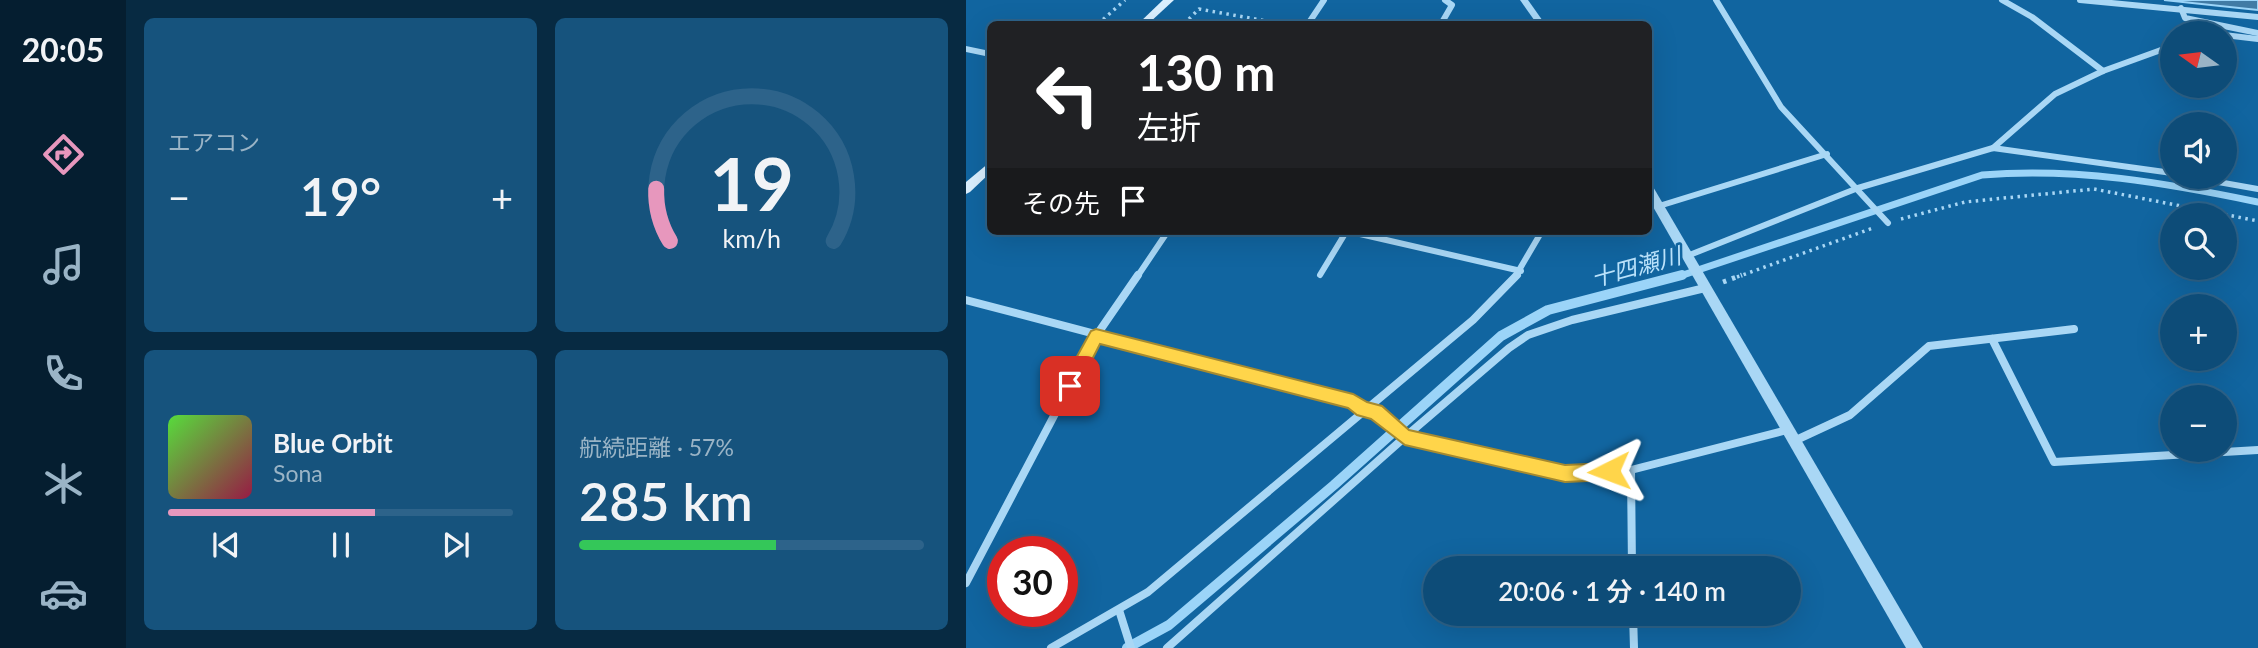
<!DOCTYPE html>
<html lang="ja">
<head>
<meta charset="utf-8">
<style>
	:root { --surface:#0d4c78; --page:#16537d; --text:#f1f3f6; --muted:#9ab4c6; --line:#2d638a; --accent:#e797bd }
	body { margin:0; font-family:Lato,"Noto Sans JP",sans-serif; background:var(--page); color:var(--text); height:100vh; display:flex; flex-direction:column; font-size:26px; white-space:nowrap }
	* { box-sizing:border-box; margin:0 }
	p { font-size:23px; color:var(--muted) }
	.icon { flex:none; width:38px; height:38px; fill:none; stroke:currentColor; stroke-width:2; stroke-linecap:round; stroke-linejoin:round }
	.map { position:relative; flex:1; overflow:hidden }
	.sheet { display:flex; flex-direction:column; gap:18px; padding:18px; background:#072a42; width:840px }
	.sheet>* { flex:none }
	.hud { position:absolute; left:21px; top:21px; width:665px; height:214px; border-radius:10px; box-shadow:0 7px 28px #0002,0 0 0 2px var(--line); background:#202124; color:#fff; overflow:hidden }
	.needle { width:46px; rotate:284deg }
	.buttons { position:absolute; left:1194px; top:21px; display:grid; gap:14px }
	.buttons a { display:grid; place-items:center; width:77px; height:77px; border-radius:50%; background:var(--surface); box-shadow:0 7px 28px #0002,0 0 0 2px var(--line); font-size:35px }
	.speed { position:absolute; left:21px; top:536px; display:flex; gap:14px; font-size:35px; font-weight:700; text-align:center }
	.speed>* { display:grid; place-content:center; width:91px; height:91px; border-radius:50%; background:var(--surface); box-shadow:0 7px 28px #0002,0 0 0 2px var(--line); line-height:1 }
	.speed .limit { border:10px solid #d22; background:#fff; color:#111 }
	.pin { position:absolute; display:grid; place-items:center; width:60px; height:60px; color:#fff; margin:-30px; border-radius:14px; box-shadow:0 4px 10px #0006 }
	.me { position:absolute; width:77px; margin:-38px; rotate:267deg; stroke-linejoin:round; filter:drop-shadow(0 0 5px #0008) }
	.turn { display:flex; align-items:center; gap:24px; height:147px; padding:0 35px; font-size:32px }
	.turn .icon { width:91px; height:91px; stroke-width:2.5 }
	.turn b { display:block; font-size:49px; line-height:60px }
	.then { display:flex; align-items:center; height:66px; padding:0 35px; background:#0003; gap:14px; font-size:26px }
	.big { font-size:52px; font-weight:600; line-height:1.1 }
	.sheet .widget { flex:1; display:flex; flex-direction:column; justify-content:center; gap:10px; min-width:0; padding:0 24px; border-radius:10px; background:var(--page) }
	.sheet .dial { align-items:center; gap:0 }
	.dial svg { height:182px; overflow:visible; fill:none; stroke:var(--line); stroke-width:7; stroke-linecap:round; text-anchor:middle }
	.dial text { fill:var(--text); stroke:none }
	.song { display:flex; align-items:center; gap:21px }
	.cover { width:84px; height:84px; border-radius:10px; background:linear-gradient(135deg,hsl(110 70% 55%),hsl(340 70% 35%)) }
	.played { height:7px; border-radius:4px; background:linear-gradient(90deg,var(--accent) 60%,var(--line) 60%) }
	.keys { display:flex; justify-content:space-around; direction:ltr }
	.heat { display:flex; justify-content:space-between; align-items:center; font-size:38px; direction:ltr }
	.charge { height:10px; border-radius:5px; background:linear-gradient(90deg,#34c759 57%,var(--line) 0) }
	.sheet .tiles { flex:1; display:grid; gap:18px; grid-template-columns:repeat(2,1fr) }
	.trip { position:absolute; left:457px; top:556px; width:378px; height:70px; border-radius:35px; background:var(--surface); box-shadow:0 7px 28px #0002,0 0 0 2px var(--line); font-weight:600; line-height:70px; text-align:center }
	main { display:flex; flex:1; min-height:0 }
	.tab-bar { display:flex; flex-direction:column; width:126px; justify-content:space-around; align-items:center; background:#051e30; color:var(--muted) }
	.tab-bar .icon { width:49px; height:49px }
	.tab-bar .current { color:var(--accent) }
	.tab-bar b { font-size:32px; color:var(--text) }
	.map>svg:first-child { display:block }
</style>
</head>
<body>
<main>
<nav class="tab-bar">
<b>20:05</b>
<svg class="icon current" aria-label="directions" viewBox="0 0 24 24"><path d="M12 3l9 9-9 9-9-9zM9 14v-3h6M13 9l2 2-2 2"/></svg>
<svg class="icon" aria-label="music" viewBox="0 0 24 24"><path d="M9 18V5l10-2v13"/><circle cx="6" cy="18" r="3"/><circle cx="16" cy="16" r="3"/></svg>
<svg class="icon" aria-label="phone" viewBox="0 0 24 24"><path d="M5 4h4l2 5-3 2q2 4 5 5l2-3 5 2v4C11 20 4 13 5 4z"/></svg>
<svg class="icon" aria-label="climate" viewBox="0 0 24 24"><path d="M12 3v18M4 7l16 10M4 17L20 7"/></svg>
<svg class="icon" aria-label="car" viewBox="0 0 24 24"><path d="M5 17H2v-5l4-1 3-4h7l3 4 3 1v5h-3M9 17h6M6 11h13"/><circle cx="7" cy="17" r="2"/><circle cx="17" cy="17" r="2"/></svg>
</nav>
<section class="sheet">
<div class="tiles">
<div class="widget"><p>エアコン</p>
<div class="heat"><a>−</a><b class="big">19°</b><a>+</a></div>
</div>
<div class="widget dial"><svg viewBox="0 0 100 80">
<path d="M14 69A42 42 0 1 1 86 69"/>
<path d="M14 69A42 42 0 0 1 8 46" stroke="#e797bd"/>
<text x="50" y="56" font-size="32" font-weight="700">19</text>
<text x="50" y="72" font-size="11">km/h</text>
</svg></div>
<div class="widget">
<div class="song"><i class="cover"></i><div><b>Blue Orbit</b><p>Sona</p></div></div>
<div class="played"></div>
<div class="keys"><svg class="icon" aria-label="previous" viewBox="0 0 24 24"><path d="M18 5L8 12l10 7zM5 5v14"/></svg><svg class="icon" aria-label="pause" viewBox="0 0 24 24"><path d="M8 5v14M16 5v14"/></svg><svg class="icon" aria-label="next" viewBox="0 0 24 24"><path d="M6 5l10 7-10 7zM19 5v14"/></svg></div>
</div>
<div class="widget"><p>航続距離 · 57%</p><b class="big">285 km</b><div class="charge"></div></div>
</div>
</section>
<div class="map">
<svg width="1292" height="648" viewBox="0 0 1292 648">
	<rect width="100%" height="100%" fill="#1165a0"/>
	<polygon fill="#417ba5" stroke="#9bd4f8" stroke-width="2" points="1198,0 1292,0 1292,10"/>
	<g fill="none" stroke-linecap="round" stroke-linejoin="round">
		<path stroke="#9bd4f8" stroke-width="7" d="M711,277L1016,175C1110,167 1200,183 1292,202"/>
		<polyline stroke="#9bd4f8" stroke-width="10" points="161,648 203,625 368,485 535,336 582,310 716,275"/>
		<g stroke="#a9d7f5" stroke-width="3.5" stroke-dasharray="2.5 4.5" stroke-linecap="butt">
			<polyline points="132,24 159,0"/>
			<polyline points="218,24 233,9 317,24"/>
			<polyline points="935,219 999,202 1128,189 1292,221"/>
			<polyline points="771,277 907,228"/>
		</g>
		<polyline stroke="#a9d7f5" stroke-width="5" stroke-dasharray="3.5 6" stroke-linecap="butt" points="757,282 776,275"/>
		<g stroke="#a9d7f5" stroke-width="6">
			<polyline points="750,0 815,107 922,223"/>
			<polyline points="1036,0 1066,17 1137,71"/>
			<polyline points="1114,0 1292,17"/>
			<polyline points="1215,8 1219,18 1292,33"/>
			<polyline points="342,24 358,0"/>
			<polyline points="475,24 486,5 479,0"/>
			<polyline points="1258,35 1292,39"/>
			<polyline points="1027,148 1089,94 1137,71 1206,46"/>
			<polyline points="1224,177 1292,189"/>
			<polyline points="693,206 861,154"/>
			<polyline points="381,231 555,271"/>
			<polyline points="721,256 892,188 1027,148 1206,173"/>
			<polyline points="354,275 380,232"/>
			<polyline points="171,277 202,231"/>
			<polyline points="549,277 576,231"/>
		</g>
		<g stroke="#a9d7f5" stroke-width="8">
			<polyline points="0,300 387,402 397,410 410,412 439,437 599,474 665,470"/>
			<polyline points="1026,339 1088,462 1292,450"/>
			<polyline points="828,441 884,415 963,346 1108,329"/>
			<polyline points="666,569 665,470 821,430"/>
			<polyline points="0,583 130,336 172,275"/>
			<polyline points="153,610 165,648"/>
			<polyline points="667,614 668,648"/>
			<polyline points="85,648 182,592 507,320 551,275"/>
			<polyline points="201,648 439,437 543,348 562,335 606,320 739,288"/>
		</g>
		<g fill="#a9d7f5" fill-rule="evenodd">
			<polygon points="554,0 562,0 579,24 571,24"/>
			<polygon points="0,46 24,51 24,57 0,52"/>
			<polygon points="682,184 686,185 957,648 940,648 682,198"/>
		</g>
		<g fill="#daeffe" fill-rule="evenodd">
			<polygon points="197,0 208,0 182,24 172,24"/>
			<polygon points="24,162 24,173 4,192 0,194 0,182"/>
		</g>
	</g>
	<polygon fill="#ffd54a" stroke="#a68a30" stroke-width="2" points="130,329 387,394 401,402 416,406 443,430 599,465 643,463 649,465 652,471 649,478 643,480 599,482 439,445 405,419 391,415 382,408 134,344 110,391 104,393 98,391 96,386 98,380 125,331"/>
	<g text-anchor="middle" stroke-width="5" stroke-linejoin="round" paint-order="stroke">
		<g font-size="23" font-style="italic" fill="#bae2fb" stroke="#1165a0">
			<text transform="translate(670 267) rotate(-15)" y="8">十四瀬川</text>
		</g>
	</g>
</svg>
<div class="buttons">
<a><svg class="needle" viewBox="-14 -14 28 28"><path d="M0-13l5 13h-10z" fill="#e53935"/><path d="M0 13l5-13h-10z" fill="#9ab4c6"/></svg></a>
<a><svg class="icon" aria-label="sound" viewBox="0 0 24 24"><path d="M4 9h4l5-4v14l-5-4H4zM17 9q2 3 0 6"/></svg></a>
<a><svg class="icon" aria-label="search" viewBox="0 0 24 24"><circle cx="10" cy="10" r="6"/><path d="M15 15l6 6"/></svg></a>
<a>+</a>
<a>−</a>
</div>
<div class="speed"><div class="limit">30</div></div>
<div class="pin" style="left:104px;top:386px;background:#d93025"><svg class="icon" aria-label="arrive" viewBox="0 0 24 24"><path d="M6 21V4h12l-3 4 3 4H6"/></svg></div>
<svg class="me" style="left:643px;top:471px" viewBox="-20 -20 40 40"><path d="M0-17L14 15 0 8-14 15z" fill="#ffd54a" stroke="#fff" stroke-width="4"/></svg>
<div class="trip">20:06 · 1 分 · 140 m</div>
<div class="hud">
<div class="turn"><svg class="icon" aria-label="left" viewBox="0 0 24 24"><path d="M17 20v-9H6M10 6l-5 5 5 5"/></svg><div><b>130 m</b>左折</div></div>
<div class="then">その先<svg class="icon" aria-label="arrive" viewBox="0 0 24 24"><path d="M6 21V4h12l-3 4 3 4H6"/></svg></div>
</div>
</div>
</main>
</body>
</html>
